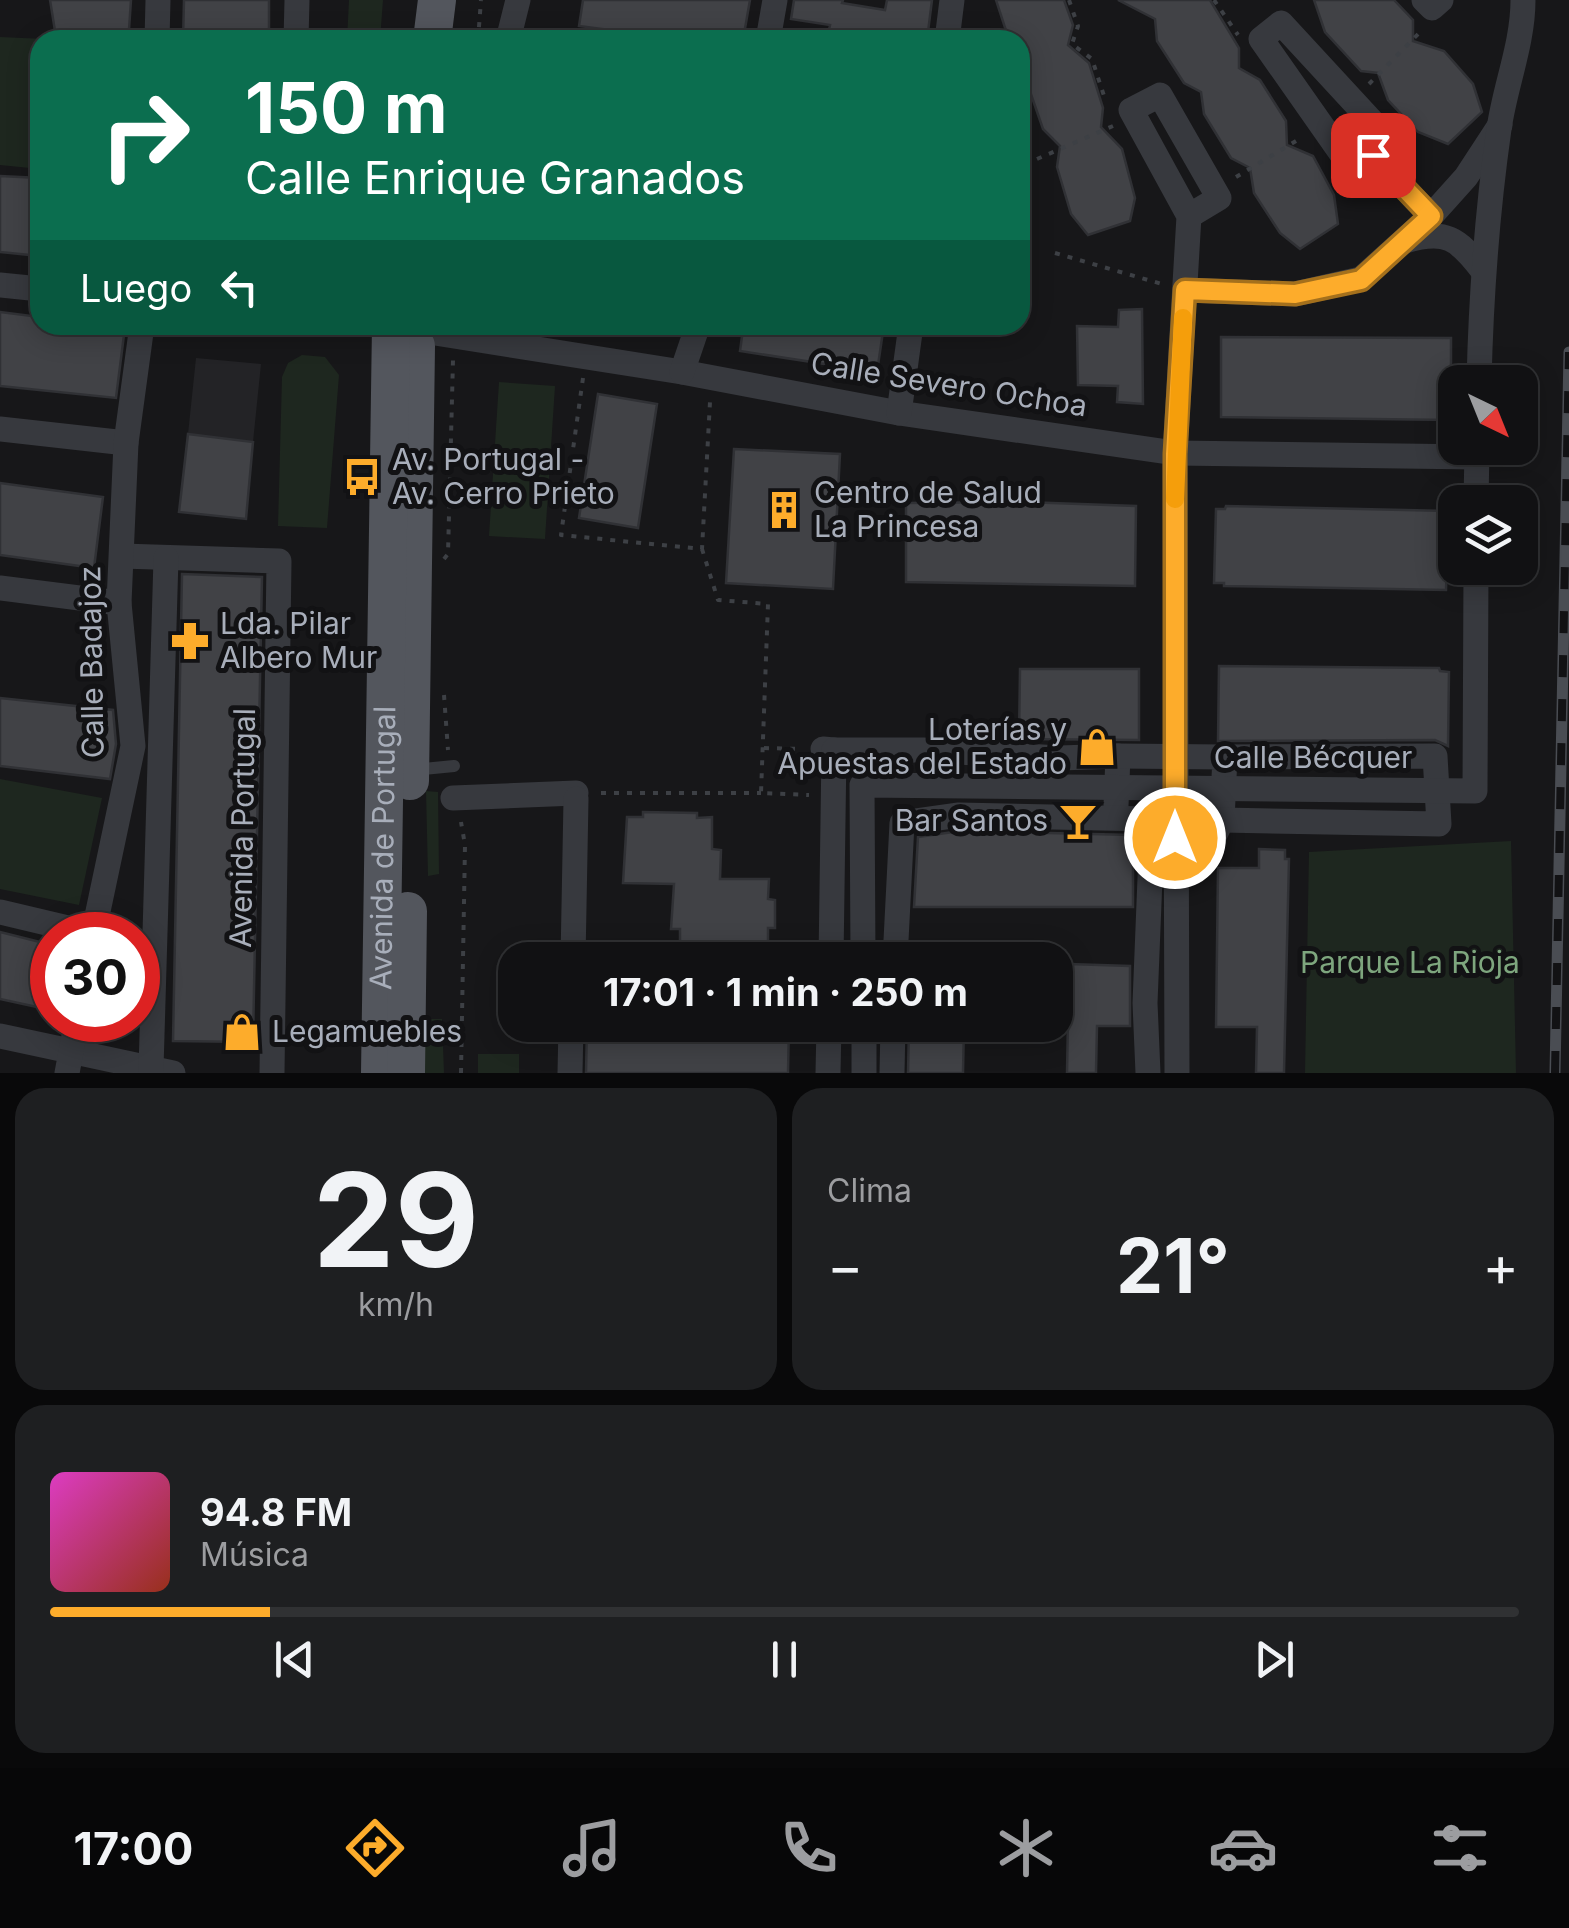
<!DOCTYPE html>
<html lang="es">
<head>
<meta charset="utf-8">
<style>
	:root { --surface:#111113; --page:#1e1f21; --text:#f1f3f6; --muted:#9c9da0; --line:#303133; --accent:#fdac2b }
	body { margin:0; font-family:Inter,sans-serif; background:var(--page); color:var(--text); height:100vh; display:flex; flex-direction:column; font-size:38px; white-space:nowrap }
	* { box-sizing:border-box; margin:0 }
	p { font-size:32px; color:var(--muted) }
	.icon { flex:none; width:55px; height:55px; fill:none; stroke:currentColor; stroke-width:2; stroke-linecap:round; stroke-linejoin:round }
	.map { position:relative; height:1073px; overflow:hidden }
	.details { display:flex; flex-direction:column; gap:15px; padding:15px; background:#09090a; flex:1 }
	.details>* { flex:none }
	.hud { position:absolute; left:30px; top:30px; width:1000px; height:305px; border-radius:30px; box-shadow:0 5px 25px #0003,0 0 0 2px var(--line); background:#0b6e4f; color:#fff; overflow:hidden }
	.needle { width:65px; rotate:137deg }
	.tools { position:absolute; left:1438px; top:365px; display:grid; gap:20px }
	.tools a { display:grid; place-items:center; width:100px; height:100px; border-radius:20px; background:var(--surface); box-shadow:0 5px 25px #0003,0 0 0 2px var(--line); font-size:50px }
	.speed { position:absolute; left:30px; top:912px; display:flex; gap:20px; font-size:50px; font-weight:700; text-align:center }
	.speed>* { display:grid; place-content:center; width:130px; height:130px; border-radius:50%; background:var(--surface); box-shadow:0 5px 25px #0003,0 0 0 2px var(--line); line-height:1 }
	.speed .limit { border:15px solid #d22; background:#fff; color:#111 }
	.pin { position:absolute; display:grid; place-items:center; width:85px; height:85px; color:#fff; margin:-42px; border-radius:20px; box-shadow:0 5px 15px #0006 }
	.me { position:absolute; width:110px; margin:-55px; rotate:0deg; stroke-linejoin:round; filter:drop-shadow(0 0 8px #0008) }
	.turn { display:flex; align-items:center; gap:35px; height:210px; padding:0 50px; font-size:45px }
	.turn .icon { width:130px; height:130px; stroke-width:2.5 }
	.turn b { display:block; font-size:70px; line-height:85px }
	.then { display:flex; align-items:center; height:95px; padding:0 50px; background:#0003; gap:20px; font-size:38px }
	.big { font-size:75px; font-weight:700; line-height:1.1 }
	.details .card { flex:1; display:flex; flex-direction:column; justify-content:center; gap:15px; min-width:0; padding:0 35px; border-radius:30px; background:var(--page) }
	.details .dial { align-items:center; gap:0 }
	.dial b { font-size:130px; line-height:1 }
	.song { display:flex; align-items:center; gap:30px }
	.cover { width:120px; height:120px; border-radius:15px; background:linear-gradient(135deg,hsl(310 70% 55%),hsl(10 70% 35%)) }
	.played { height:10px; border-radius:5px; background:linear-gradient(90deg,var(--accent) 15%,var(--line) 15%) }
	.keys { display:flex; justify-content:space-around; direction:ltr }
	.heat { display:flex; justify-content:space-between; align-items:center; font-size:55px; direction:ltr }
	.details .tiles { flex:1; display:grid; gap:15px; grid-template-columns:1fr 1fr }
	.card:last-child { grid-column:span 2 }
	.trip { position:absolute; left:498px; top:942px; width:575px; height:100px; border-radius:30px; background:var(--surface); box-shadow:0 5px 25px #0003,0 0 0 2px var(--line); font-weight:700; line-height:100px; text-align:center }
	.menu { display:flex; height:160px; justify-content:space-around; align-items:center; background:#070708; color:var(--muted) }
	.menu .icon { width:70px; height:70px }
	.menu .on { color:var(--accent) }
	.menu b { font-size:45px; color:var(--text) }
	.map>svg:first-child { display:block }
</style>
</head>
<body>
<div class="map">
<svg width="1569" height="1073" viewBox="0 0 1569 1073">
	<rect width="100%" height="100%" fill="#171719"/>
	<polygon fill="#232326" points="196,358 261,364 253,442 188,434"/>
	<g fill="#1e271f">
		<polygon points="349,0 383,0 380,40 347,40"/>
		<polygon points="0,37 68,40 40,40 40,169 0,165"/>
		<polygon points="302,355 325,357 339,375 327,528 278,526 282,377 288,363"/>
		<polygon points="499,382 555,386 545,539 489,536"/>
		<polygon points="0,779 102,798 79,905 0,889"/>
		<polygon points="426,791 438,792 439,874 428,876"/>
		<polygon points="1511,841 1516,1073 1305,1073 1309,852"/>
		<polygon points="420,1019 442,1019 444,1073 420,1073"/>
		<rect x="478" y="1054" width="41" height="19"/>
	</g>
	<g fill="#414246" stroke="#303135" stroke-width="2.5">
		<polygon points="50,0 131,0 129,30 86,36 55,31"/>
		<polygon points="184,0 269,0 269,40 183,40"/>
		<polygon points="583,0 750,0 743,40 609,40 610,30 579,26"/>
		<polygon points="794,0 843,0 842,3 885,10 887,0 932,0 927,40 889,34 888,40 827,40 830,25 791,19"/>
		<polygon points="996,0 1064,0 1073,25 1068,45 1089,63 1103,108 1101,127 1122,149 1135,198 1130,221 1088,235 1071,214 1057,167 1060,146 1043,129 1026,80 1028,61 1020,53 1020,40 1009,40"/>
		<polygon points="1118,0 1210,0 1239,48 1239,68 1260,80 1286,121 1287,145 1313,156 1334,195 1338,224 1300,249 1280,233 1254,193 1250,168 1231,158 1204,114 1201,92 1184,83 1157,41 1155,19"/>
		<polygon points="1314,0 1394,0 1413,20 1413,41 1444,51 1473,84 1482,112 1448,144 1418,132 1388,100 1378,73 1361,71 1325,32"/>
		<polygon points="0,176 40,178 40,256 0,252"/>
		<polygon points="1142,309 1143,404 1117,402 1118,386 1078,385 1077,326 1118,327 1119,310"/>
		<polygon points="0,312 40,317 40,325 125,327 116,398 0,386"/>
		<polygon points="762,325 884,325 877,372 740,351 743,329 761,331"/>
		<polygon points="1221,337 1451,338 1451,420 1221,417"/>
		<polygon points="598,394 657,404 638,528 579,518"/>
		<polygon points="188,434 253,442 246,519 179,512"/>
		<polygon points="734,449 840,454 833,589 726,583"/>
		<polygon points="0,483 103,497 94,568 0,555"/>
		<polygon points="1024,502 1136,506 1135,586 906,582 906,503"/>
		<polygon points="1226,506 1449,511 1446,590 1224,586 1224,583 1214,583 1216,509 1225,509"/>
		<polygon points="182,574 262,577 253,1042 173,1041"/>
		<polygon points="1219,666 1439,668 1440,671 1449,672 1448,746 1435,740 1218,741"/>
		<polygon points="1020,669 1139,669 1139,740 1019,739"/>
		<polygon points="0,698 113,710 116,744 110,779 0,766"/>
		<polygon points="643,812 697,813 697,818 712,817 712,849 721,850 720,879 769,879 768,899 775,900 775,928 768,928 768,960 680,960 680,929 671,929 674,884 623,883 627,817 643,817"/>
		<polygon points="960,831 1133,835 1133,907 914,907 918,837"/>
		<polygon points="1259,849 1285,850 1285,859 1289,859 1284,1073 1256,1073 1257,1027 1216,1027 1218,868 1259,868"/>
		<polygon points="0,932 52,945 52,978 46,1009 0,999"/>
		<polygon points="1069,964 1130,966 1130,1026 1097,1026 1096,1073 1067,1073"/>
		<polygon points="587,1025 789,1025 788,1073 586,1073"/>
		<polygon points="909,1025 964,1025 963,1073 908,1073"/>
	</g>
	<g fill="none" stroke-linecap="round" stroke-linejoin="round">
		<g stroke="#3d4045" stroke-width="4" stroke-dasharray="5 8" stroke-linecap="butt">
			<polyline points="1069,0 1078,26 1072,44 1092,59 1106,102"/>
			<polyline points="1214,0 1238,35"/>
			<polyline points="478,40 481,0"/>
			<polyline points="1369,84 1421,31"/>
			<polyline points="1037,159 1113,126"/>
			<polyline points="1236,177 1301,138"/>
			<polyline points="1055,253 1162,284"/>
			<polyline points="583,378 561,535 702,549 710,402"/>
			<polyline points="702,549 718,600 768,604 761,793 809,795"/>
			<polyline points="444,559 448,554 453,360"/>
			<polyline points="444,695 448,750"/>
			<polyline points="764,748 800,749"/>
			<polyline points="601,793 761,793"/>
			<polyline points="461,1073 465,845 461,822"/>
		</g>
		<polyline stroke="#37393e" stroke-width="12" points="413,770 454,766"/>
		<g stroke="#37393e" stroke-width="25">
			<polyline points="1424,0 1432,8 1441,0"/>
			<polygon points="1281,23 1389,140 1355,173 1261,39"/>
			<polyline points="157,40 158,0"/>
			<polyline points="296,40 297,0"/>
			<polyline points="508,40 518,0"/>
			<polyline points="768,40 775,0"/>
			<polyline points="947,40 952,0"/>
			<polyline points="1373,155 1431,216"/>
			<path d="M1405,241C1446,229 1458,238 1483,271"/>
			<polyline points="0,285 40,289"/>
			<polyline points="1185,290 1295,294 1361,279 1431,216 1466,177 1500,125"/>
			<polyline points="416,330 682,372 899,413 1175,453 1476,457"/>
			<polyline points="682,372 698,325"/>
			<path d="M1479,382C1481,297 1487,213 1499,129C1505,86 1523,44 1523,0"/>
			<polyline points="899,413 911,325"/>
			<polyline points="0,429 126,443"/>
			<polyline points="1476,502 1477,448"/>
			<polyline points="122,556 279,561 272,1073"/>
			<polyline points="0,588 119,603"/>
			<polyline points="823,749 834,750 831,960"/>
			<polyline points="834,750 923,750 1060,758 1118,756 1116,806"/>
			<polyline points="1118,756 1225,757 1222,820 1213,839 1159,836"/>
			<polyline points="453,798 576,793"/>
			<polyline points="1222,820 1439,824 1435,756 1225,757"/>
			<polyline points="0,912 93,934"/>
			<polyline points="93,935 133,746 119,603 126,443 142,325"/>
			<polyline points="573,960 576,799"/>
			<polyline points="863,960 862,785 1475,791 1476,568"/>
			<polyline points="895,960 902,823 959,815 1148,819 1151,853 1145,1003 1148,1073"/>
			<polyline points="864,1025 864,1073"/>
			<polyline points="0,1036 173,1073"/>
			<polyline points="151,1069 166,558"/>
			<polyline points="67,1073 77,1020"/>
			<polyline points="570,1073 571,1025"/>
			<polyline points="828,1073 829,1025"/>
			<polyline points="892,1073 893,1025"/>
			<polyline points="1177,1073 1175,453 1189,216 1131,110 1160,95 1219,198 1189,216"/>
		</g>
		<g stroke="#53565d" stroke-width="38">
			<polyline points="432,40 437,0"/>
			<polyline points="410,781 416,346"/>
			<path id="s1" d="M380,1073L391,325"/>
			<polyline points="406,1073 408,911"/>
		</g>
		<g stroke="#4a4d53" stroke-width="11">
			<polyline id="rail" points="1555,1073 1569,352"/>
		</g>
		<use href="#rail" stroke="#121214" stroke-width="8" stroke-dasharray="22" stroke-linecap="butt"/>
	</g>
	<g fill="none" stroke-linecap="round" stroke-linejoin="round">
		<g stroke="#a4701c" stroke-width="25">
			<polyline id="route" points="1175,838 1175,454 1185,290 1295,294 1361,280 1431,216 1373,155"/>
		</g>
		<use href="#route" stroke="#fdac2b" stroke-width="18"/>
		<polyline stroke="#f59e0b" stroke-width="18" points="1175,499 1183,318"/>
	</g>
	<defs>
		<g id="bus-bare" transform="scale(3)"><path d="M-5-6H5V4H4V6H2V4H-2V6H-4V4H-5ZM-3.5-4V0h7V-4ZM-3.5 1.2v1.5H-2V1.2ZM2 1.2v1.5H3.5V1.2Z" fill="#fdac2b" stroke="#121214" stroke-width="2.5" paint-order="stroke"/></g>
		<g id="building-bare" transform="scale(3)"><path d="M-4-6H4V6H1V3H-1V6H-4ZM-2.5-4.3h1.7v1.8h-1.7ZM.8-4.3h1.7v1.8H.8ZM-2.5-1h1.7V.8h-1.7ZM.8-1h1.7V.8H.8Z" fill="#fdac2b" stroke="#121214" stroke-width="2.5" paint-order="stroke"/></g>
		<g id="pharmacy-bare" transform="scale(3)"><path d="M-2-6h4v4h4v4h-4v4h-4v-4h-4v-4h4Z" fill="#fdac2b" stroke="#121214" stroke-width="2.5" paint-order="stroke"/></g>
		<g id="shop-bare" transform="scale(3)"><path d="M-5-2.5h2.3a2.7 3.5 0 0 1 5.4 0H5L5.5 6h-11ZM-1.5-2.5h3a1.5 2.3 0 0 0-3 0Z" fill="#fdac2b" stroke="#121214" stroke-width="2.5" paint-order="stroke"/></g>
		<g id="bar-bare" transform="scale(3)"><path d="M-6-5H6L.8 .8V4.5H3.5V6h-7V4.5H-.8V.8Z" fill="#fdac2b" stroke="#121214" stroke-width="2.5" paint-order="stroke"/></g>
	</defs>
	<g fill-rule="evenodd">
		<use href="#bus-bare" x="362" y="477"/>
		<use href="#building-bare" x="784" y="510"/>
		<use href="#pharmacy-bare" x="190" y="641"/>
		<use href="#shop-bare" x="1097" y="747"/>
		<use href="#bar-bare" x="1078" y="821"/>
		<use href="#shop-bare" x="242" y="1032"/>
	</g>
	<g text-anchor="middle" stroke-width="10" stroke-linejoin="round" paint-order="stroke">
		<g font-size="30" fill="#a8aeba" stroke="#121214">
			<text transform="translate(949 385) rotate(9)" y="10">Calle Severo Ochoa</text>
			<text transform="translate(92 662) rotate(-91)" y="10">Calle Badajoz</text>
			<text x="1313" y="768">Calle Bécquer</text>
			<text transform="translate(243 828) rotate(-89)" y="10">Avenida Portugal</text>
			<text dy="10" stroke="none"><textPath href="#s1" startOffset="225">Avenida de Portugal</textPath></text>
		</g>
		<g font-size="30" fill="#a8aeba" stroke="#121214" text-anchor="start">
			<text x="392" y="470">Av. Portugal -<tspan x="392" dy="34">Av. Cerro Prieto</tspan></text>
			<text x="814" y="503">Centro de Salud<tspan x="814" dy="34">La Princesa</tspan></text>
			<text x="220" y="634">Lda. Pilar<tspan x="220" dy="34">Albero Mur</tspan></text>
			<text x="1067" y="740" text-anchor="end">Loterías y<tspan x="1067" dy="34">Apuestas del Estado</tspan></text>
			<text x="1048" y="831" text-anchor="end">Bar Santos</text>
			<text x="272" y="1042">Legamuebles</text>
		</g>
		<g font-size="30" fill="#7ea67e" stroke="#121214">
			<text x="1410" y="973">Parque La Rioja</text>
		</g>
	</g>
</svg>
<div class="tools">
<a><svg class="needle" viewBox="-14 -14 28 28"><path d="M0-13l5 13h-10z" fill="#e53935"/><path d="M0 13l5-13h-10z" fill="#9c9da0"/></svg></a>
<a><svg class="icon" aria-label="layers" viewBox="0 0 24 24"><path d="M12 4l9 5-9 5-9-5zM3 14l9 5 9-5"/></svg></a>
</div>
<div class="speed"><div class="limit">30</div></div>
<div class="pin" style="left:1373px;top:155px;background:#d93025"><svg class="icon" aria-label="arrive" viewBox="0 0 24 24"><path d="M6 21V4h12l-3 4 3 4H6"/></svg></div>
<svg class="me" style="left:1175px;top:838px" viewBox="-20 -20 40 40"><circle r="17" fill="#fdac2b" stroke="#fff" stroke-width="3"/><path d="M0-11L8 9 0 5-8 9z" fill="#fff"/></svg>
<div class="trip">17:01 · 1 min · 250 m</div>
<div class="hud">
<div class="turn"><svg class="icon" aria-label="right" viewBox="0 0 24 24"><path d="M7 20v-9h11M14 6l5 5-5 5"/></svg><div><b>150 m</b>Calle Enrique Granados</div></div>
<div class="then">Luego<svg class="icon" aria-label="left" viewBox="0 0 24 24"><path d="M17 20v-9H6M10 6l-5 5 5 5"/></svg></div>
</div>
</div>
<section class="details">
<div class="tiles">
<div class="card dial"><b>29</b><p>km/h</p></div>
<div class="card"><p>Clima</p>
<div class="heat"><a>−</a><b class="big">21°</b><a>+</a></div>
</div>
<div class="card">
<div class="song"><i class="cover"></i><div><b>94.8 FM</b><p>Música</p></div></div>
<div class="played"></div>
<div class="keys"><svg class="icon" aria-label="previous" viewBox="0 0 24 24"><path d="M18 5L8 12l10 7zM5 5v14"/></svg><svg class="icon" aria-label="pause" viewBox="0 0 24 24"><path d="M8 5v14M16 5v14"/></svg><svg class="icon" aria-label="next" viewBox="0 0 24 24"><path d="M6 5l10 7-10 7zM19 5v14"/></svg></div>
</div>
</div>
</section>
<nav class="menu">
<b>17:00</b>
<svg class="icon on" aria-label="directions" viewBox="0 0 24 24"><path d="M12 3l9 9-9 9-9-9zM9 14v-3h6M13 9l2 2-2 2"/></svg>
<svg class="icon" aria-label="music" viewBox="0 0 24 24"><path d="M9 18V5l10-2v13"/><circle cx="6" cy="18" r="3"/><circle cx="16" cy="16" r="3"/></svg>
<svg class="icon" aria-label="phone" viewBox="0 0 24 24"><path d="M5 4h4l2 5-3 2q2 4 5 5l2-3 5 2v4C11 20 4 13 5 4z"/></svg>
<svg class="icon" aria-label="climate" viewBox="0 0 24 24"><path d="M12 3v18M4 7l16 10M4 17L20 7"/></svg>
<svg class="icon" aria-label="car" viewBox="0 0 24 24"><path d="M5 17H2v-5l4-1 3-4h7l3 4 3 1v5h-3M9 17h6M6 11h13"/><circle cx="7" cy="17" r="2"/><circle cx="17" cy="17" r="2"/></svg>
<svg class="icon" aria-label="filters" viewBox="0 0 24 24"><path d="M4 7h16M4 17h16"/><circle cx="9" cy="7" r="2"/><circle cx="15" cy="17" r="2"/></svg>
</nav>
</body>
</html>
